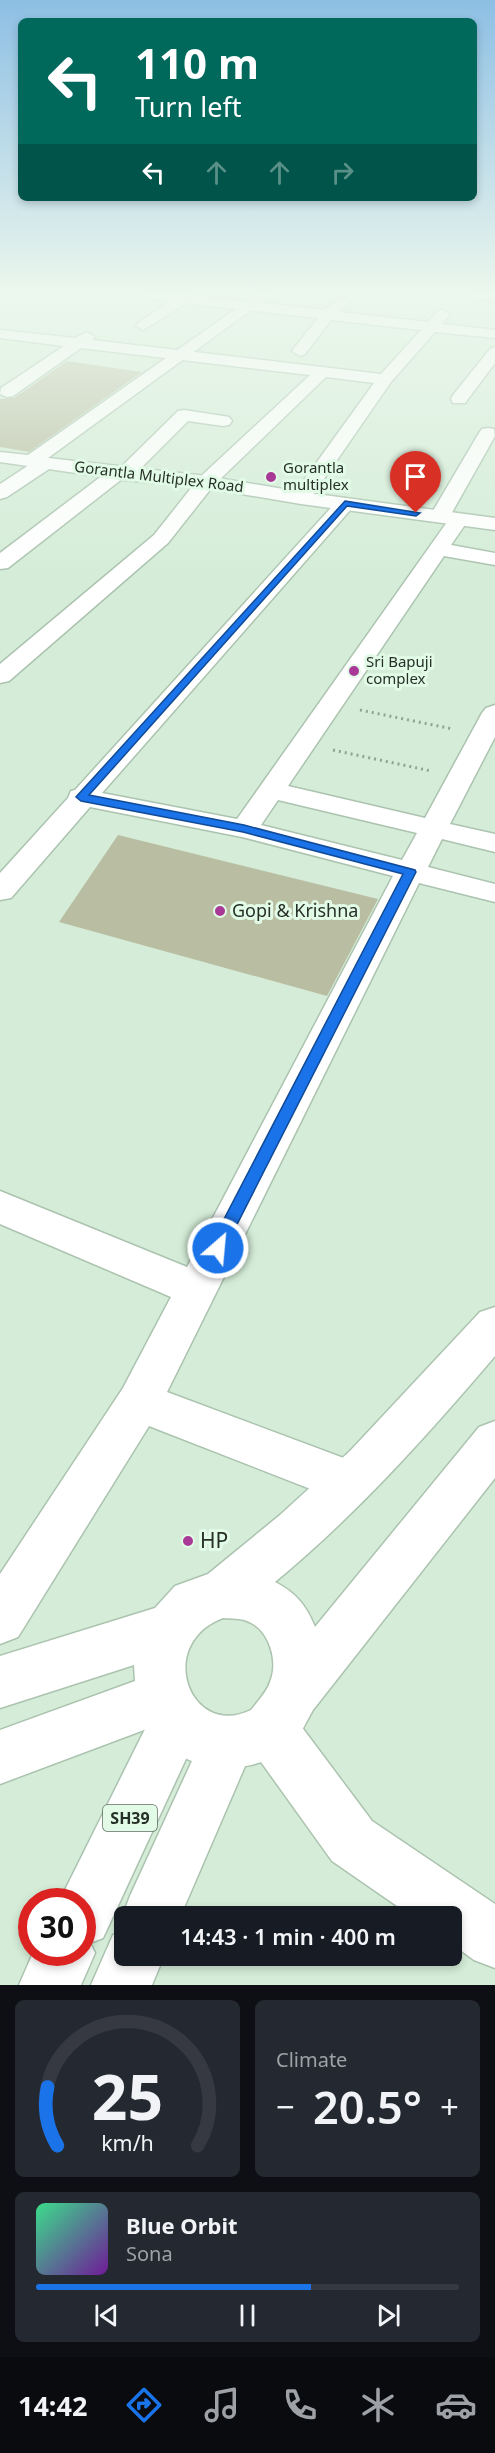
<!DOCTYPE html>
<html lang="en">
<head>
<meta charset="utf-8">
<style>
	:root { --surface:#171b24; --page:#242831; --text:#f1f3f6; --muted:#9ea1a6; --line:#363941; --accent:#1a73e8 }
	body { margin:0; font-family:"Noto Sans",sans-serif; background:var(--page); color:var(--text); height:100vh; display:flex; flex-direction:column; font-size:22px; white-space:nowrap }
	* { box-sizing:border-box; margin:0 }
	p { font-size:20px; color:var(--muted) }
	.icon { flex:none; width:33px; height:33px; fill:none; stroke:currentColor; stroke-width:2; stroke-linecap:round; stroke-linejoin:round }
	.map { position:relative; height:1985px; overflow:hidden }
	.details { display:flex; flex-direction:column; gap:15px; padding:15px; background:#0d0f14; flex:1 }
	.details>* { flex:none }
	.guide { position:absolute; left:18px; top:18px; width:459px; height:183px; border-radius:9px; box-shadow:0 3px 9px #0003; background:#00695c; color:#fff; overflow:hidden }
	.speed { position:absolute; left:18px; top:1888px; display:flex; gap:12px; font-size:30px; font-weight:700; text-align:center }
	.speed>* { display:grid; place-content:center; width:78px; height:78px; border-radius:50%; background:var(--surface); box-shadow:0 3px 9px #0003; line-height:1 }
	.speed .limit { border:9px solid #d22; background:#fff; color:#111 }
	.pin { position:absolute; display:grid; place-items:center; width:51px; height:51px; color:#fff; margin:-62px -26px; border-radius:50% 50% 50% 0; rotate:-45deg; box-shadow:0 0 6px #0007 }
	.pin .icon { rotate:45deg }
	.me { position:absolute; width:66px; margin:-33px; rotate:27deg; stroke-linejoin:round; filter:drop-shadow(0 0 4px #0008) }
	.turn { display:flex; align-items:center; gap:21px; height:126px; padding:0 18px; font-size:27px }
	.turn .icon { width:78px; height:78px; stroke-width:2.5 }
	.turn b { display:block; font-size:42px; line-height:51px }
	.lanes { display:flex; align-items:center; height:57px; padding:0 18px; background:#0003; justify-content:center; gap:30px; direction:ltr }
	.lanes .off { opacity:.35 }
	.big { font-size:45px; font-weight:600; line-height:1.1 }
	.details .tile { flex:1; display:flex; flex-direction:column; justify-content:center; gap:9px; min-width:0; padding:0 21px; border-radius:9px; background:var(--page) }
	.details .dial { align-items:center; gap:0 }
	.dial svg { height:156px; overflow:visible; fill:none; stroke:var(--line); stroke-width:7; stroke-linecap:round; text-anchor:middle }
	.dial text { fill:var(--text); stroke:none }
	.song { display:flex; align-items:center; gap:18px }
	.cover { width:72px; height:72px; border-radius:9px; background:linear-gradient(135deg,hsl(150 70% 55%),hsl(280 70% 35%)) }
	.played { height:6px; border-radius:3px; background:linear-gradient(90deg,var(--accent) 65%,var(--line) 65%) }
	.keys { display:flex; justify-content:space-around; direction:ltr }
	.heat { display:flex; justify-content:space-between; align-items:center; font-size:33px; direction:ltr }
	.details .tiles { flex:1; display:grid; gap:15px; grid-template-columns:1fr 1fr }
	.tile:last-child { grid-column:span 2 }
	.trip { position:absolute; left:114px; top:1906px; width:348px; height:60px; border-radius:9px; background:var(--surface); box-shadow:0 3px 9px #0003; font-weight:600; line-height:60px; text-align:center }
	.menu { display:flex; height:96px; justify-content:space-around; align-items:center; background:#090b0e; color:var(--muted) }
	.menu .icon { width:42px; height:42px }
	.menu .current { color:var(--accent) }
	.menu b { font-size:27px; color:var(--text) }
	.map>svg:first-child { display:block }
</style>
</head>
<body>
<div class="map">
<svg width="495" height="1985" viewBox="0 0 495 1985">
	<rect width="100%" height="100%" fill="#d5edd8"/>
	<g fill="#b9bea2">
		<polygon points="67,361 142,372 29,452 0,447 0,399 14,398"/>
		<polygon points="118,835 378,899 327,996 59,922"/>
	</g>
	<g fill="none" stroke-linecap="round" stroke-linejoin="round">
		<g stroke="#abc3af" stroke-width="3">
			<g id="street">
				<polygon points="139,294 198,294 197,296 324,310 342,298 349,302 339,312 428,322 438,311 443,310 450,314 442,324 495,330 495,338 435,332 391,382 308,502 294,502 291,498 374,383 326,377 213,486 168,543 9,681 0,683 0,664 154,535 199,478 310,375 81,348 13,396 7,397 0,394 1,388 64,346 0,338 0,330 75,338 87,332 95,337 92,340 381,374 421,330 331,320 305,354 300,356 292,351 318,318 187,303 143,330 136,326 138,323 171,301 146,298"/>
				<polygon points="465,294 495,294 495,300 472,298"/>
				<polygon points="495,347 495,363 465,403 453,403 451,399 453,395 490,349"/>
				<polygon points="184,410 223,416 229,417 232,421 229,425 223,426 188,421 131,478 122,479 8,568 0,569 0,553 111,469 120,468 178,411"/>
				<polygon points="488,428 494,429 495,436 450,516 447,520 433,520 430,516 479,433 482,429"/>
				<polygon points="45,457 52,459 54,463 52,467 7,497 0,499 0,484 38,459"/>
				<path d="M345,498L352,500L355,504L352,508L102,793L237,819L452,515H466L469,519L451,545L495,553V565L444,556L288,786L425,818L482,713L486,708L495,705V737L450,824L495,834V852L442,839L428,867L495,884V902L419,883L167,1392L365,1466L372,1482L365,1498L349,1504L149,1426L18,1637L0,1644V1574L123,1388L171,1297L0,1224V1191L187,1267L393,876L242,837L90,807L11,898L0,900V873L68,798L71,791L75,790L338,500ZM278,800L417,833L402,860L261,825Z"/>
				<polygon points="270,1702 289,1710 372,1821 495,1904 495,1968 474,1960 452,1944 452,1917 413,1917 332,1861 251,1748 243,1729 251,1710"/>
			</g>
		</g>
		<g stroke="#abc3af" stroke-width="3">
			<g id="secondary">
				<polygon points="257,294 273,294 48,458 206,476 301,492 495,518 495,530 301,504 206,488 124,480 0,462 0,452 28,455"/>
				<path d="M495,1307V1356C427,1436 356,1515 275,1582C296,1593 306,1605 315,1627L479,1427L495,1421V1478L313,1710C306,1722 298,1741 287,1749C245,1779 179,1774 152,1727L0,1784V1730L135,1681L134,1665L0,1708V1656L155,1608L175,1586L208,1574L280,1515L350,1451L480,1312ZM223,1618C231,1619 240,1618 247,1621C269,1629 279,1661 270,1682C267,1692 257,1702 251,1710C190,1740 154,1644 223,1618Z"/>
			</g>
		</g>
		<g stroke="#abc3af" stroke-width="3">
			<g id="primary">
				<polygon points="178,1694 197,1701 204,1720 103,1938 90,1943 95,1953 81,1985 19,1985 33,1953 82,1953 82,1902 59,1902 159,1701"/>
				<polygon points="228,1716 247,1724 255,1743 180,1917 124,1917 124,1923 122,1917 130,1896 209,1724"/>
				<polygon points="124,1930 124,1956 164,1956 152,1985 91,1985 113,1935"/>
			</g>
		</g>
		<g stroke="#91a394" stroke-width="3" stroke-dasharray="2 4" stroke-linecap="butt">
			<polyline points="360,710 453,729"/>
			<polyline points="333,750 431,771"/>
		</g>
		<use href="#street" fill="#fff" fill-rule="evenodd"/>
		<use href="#secondary" fill="#fff" fill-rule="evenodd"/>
		<use href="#primary" fill="#fff" fill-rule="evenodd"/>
	</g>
	<linearGradient id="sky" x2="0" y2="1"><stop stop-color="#8dbfe4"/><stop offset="0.51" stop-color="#ecf7ed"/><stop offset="1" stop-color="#ecf7ed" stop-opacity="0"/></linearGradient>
	<rect width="495" height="572" fill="url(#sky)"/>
	<polygon fill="#1a73e8" stroke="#114b97" stroke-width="1.5" points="345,501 420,513 416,516 347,506 89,795 244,825 415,870 416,872 223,1252 218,1254 212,1252 209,1248 403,874 243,832 81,801 76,797"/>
	<g fill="#a93996" stroke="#e2fbe6" stroke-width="2">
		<circle cx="271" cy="477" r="6"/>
		<circle cx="354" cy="671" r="6"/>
		<circle cx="220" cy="911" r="6"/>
		<circle cx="188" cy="1541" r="6"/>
	</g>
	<g text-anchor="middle" stroke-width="6" stroke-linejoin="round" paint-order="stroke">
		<g font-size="15" fill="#273028" stroke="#e2fbe6" text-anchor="start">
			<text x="283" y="473">Gorantla<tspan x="283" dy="17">multiplex</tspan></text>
			<text x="366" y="667">Sri Bapuji<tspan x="366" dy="17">complex</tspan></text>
		</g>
		<g font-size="15" fill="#273028" stroke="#e2fbe6">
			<text transform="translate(159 477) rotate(7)" y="5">Gorantla Multiplex Road</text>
		</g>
		<rect fill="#e2fbe6" stroke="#5f6d61" stroke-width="1.5" x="103" y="1805" width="54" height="26" rx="4.5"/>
		<g font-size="16" font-weight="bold" fill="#273028">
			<text x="130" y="1824">SH39</text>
		</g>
		<g font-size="18" fill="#273028" stroke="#e2fbe6" text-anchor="start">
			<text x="232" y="917">Gopi &amp; Krishna</text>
		</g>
		<g font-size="21" fill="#273028" stroke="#e2fbe6" text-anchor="start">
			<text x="200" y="1548">HP</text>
		</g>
	</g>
</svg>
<div class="speed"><div class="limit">30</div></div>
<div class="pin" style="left:416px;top:513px;background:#d93025"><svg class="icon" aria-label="arrive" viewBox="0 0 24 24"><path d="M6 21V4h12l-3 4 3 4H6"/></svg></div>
<svg class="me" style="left:218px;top:1248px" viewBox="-20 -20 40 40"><circle r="17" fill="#1a73e8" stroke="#fff" stroke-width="3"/><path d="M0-11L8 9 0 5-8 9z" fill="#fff"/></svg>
<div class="trip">14:43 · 1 min · 400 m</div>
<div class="guide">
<div class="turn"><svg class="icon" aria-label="left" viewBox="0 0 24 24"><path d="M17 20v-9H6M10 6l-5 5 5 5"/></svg><div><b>110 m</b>Turn left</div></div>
<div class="lanes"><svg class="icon" aria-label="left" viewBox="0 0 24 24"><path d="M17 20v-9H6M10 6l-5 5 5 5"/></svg><svg class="icon off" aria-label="ahead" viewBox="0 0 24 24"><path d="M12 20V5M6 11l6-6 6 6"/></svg><svg class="icon off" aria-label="ahead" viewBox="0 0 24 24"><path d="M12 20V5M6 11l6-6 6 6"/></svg><svg class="icon off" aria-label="right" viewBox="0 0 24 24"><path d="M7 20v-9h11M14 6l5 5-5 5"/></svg></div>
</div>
</div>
<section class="details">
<div class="tiles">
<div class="tile dial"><svg viewBox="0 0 100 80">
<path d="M14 69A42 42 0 1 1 86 69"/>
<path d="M14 69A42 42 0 0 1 9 39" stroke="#1a73e8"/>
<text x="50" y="56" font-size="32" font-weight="700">25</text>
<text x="50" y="72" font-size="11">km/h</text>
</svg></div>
<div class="tile"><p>Climate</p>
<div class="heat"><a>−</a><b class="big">20.5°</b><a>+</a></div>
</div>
<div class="tile">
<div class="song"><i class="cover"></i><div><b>Blue Orbit</b><p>Sona</p></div></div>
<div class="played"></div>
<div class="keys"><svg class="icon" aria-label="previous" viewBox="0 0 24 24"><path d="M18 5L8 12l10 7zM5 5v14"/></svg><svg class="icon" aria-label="pause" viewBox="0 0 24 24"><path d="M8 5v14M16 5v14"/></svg><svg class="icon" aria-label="next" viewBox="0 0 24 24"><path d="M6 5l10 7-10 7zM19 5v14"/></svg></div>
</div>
</div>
</section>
<nav class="menu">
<b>14:42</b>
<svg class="icon current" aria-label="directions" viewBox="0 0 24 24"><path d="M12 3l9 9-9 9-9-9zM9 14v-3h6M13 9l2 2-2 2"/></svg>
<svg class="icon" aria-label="music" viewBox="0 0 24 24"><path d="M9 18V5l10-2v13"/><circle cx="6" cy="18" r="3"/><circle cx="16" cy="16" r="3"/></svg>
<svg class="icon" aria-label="phone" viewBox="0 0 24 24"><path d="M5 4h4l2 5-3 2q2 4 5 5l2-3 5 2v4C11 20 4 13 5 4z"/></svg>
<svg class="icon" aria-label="climate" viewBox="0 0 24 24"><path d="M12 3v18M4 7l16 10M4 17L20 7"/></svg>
<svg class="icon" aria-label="car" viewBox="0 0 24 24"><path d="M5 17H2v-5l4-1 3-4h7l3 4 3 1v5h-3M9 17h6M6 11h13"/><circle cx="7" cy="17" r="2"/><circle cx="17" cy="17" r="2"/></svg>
</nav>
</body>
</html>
